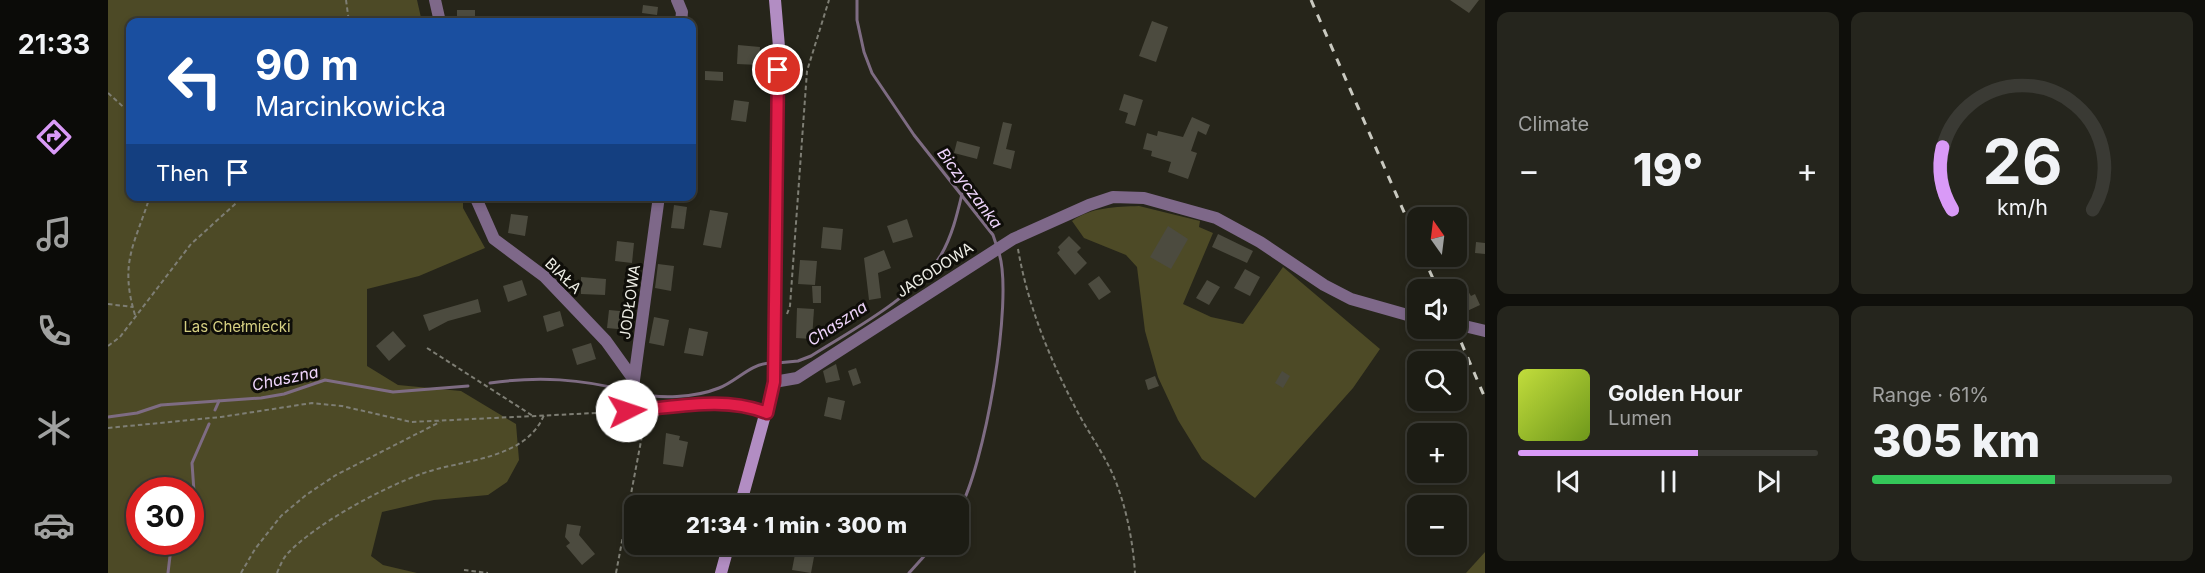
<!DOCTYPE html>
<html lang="en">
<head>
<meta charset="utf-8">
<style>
	:root { --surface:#1c1c14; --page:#25251d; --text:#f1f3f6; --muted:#a0a1a0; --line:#3a3a34; --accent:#d99af7 }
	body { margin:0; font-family:Inter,sans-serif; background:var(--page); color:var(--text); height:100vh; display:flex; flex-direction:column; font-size:22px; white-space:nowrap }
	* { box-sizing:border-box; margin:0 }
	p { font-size:20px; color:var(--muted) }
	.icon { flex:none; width:33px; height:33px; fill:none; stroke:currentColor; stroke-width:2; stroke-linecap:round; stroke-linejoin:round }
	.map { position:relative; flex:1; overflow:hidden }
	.side { display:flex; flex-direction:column; gap:12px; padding:12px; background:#0f0f0b; width:720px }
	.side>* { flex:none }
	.hud { position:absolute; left:18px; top:18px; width:570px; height:183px; border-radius:12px; box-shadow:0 3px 9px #0003,0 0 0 2px var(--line); background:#1a4fa0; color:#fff; overflow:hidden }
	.needle { width:39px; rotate:346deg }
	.tools { position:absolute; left:1299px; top:207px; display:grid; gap:12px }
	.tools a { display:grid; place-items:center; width:60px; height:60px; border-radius:12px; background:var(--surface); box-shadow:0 3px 9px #0003,0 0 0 2px var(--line); font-size:30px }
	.speed { position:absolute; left:18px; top:477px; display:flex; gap:12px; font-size:30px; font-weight:700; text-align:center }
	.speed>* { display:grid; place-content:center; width:78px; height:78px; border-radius:50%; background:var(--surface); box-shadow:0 3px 9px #0003,0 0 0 2px var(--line); line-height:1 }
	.speed .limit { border:9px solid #d22; background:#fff; color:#111 }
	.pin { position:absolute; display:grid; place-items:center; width:51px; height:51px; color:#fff; margin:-26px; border:3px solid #fff; border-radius:50%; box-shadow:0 2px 6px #0007 }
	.me { position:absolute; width:66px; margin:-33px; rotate:86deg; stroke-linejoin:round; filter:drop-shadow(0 0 4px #0008) }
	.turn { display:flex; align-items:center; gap:21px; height:126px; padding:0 30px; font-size:27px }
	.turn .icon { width:78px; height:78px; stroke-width:2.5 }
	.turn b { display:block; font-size:42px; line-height:51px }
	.then { display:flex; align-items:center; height:57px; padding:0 30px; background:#0003; gap:12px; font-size:22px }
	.big { font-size:45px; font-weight:800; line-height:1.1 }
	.side .card { flex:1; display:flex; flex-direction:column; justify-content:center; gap:9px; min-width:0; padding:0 21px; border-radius:12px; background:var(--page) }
	.side .dial { align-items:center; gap:0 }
	.dial svg { height:156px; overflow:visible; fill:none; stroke:var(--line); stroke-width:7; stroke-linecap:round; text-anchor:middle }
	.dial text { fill:var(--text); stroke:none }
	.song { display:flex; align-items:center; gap:18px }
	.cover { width:72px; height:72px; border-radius:9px; background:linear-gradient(135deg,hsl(70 70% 55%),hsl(80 70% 35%)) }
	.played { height:6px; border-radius:3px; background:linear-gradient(90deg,var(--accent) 60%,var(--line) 60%) }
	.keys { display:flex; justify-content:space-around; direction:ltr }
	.heat { display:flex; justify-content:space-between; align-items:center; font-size:33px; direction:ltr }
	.charge { height:9px; border-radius:4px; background:linear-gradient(90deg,#34c759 61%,var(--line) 0) }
	.side .tiles { flex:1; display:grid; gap:12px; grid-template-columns:repeat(2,1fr) }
	.trip { position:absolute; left:516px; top:495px; width:345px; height:60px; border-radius:12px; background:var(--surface); box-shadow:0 3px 9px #0003,0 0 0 2px var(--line); font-weight:800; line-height:60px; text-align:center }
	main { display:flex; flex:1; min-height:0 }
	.tabs { display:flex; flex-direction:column; width:108px; justify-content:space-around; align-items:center; background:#0b0b08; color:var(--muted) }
	.tabs .icon { width:42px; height:42px }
	.tabs .active { color:var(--accent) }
	.tabs b { font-size:27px; color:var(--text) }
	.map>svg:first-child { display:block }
</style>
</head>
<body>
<main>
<nav class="tabs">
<b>21:33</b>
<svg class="icon active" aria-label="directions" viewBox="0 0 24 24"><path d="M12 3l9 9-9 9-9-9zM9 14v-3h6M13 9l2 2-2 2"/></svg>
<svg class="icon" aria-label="music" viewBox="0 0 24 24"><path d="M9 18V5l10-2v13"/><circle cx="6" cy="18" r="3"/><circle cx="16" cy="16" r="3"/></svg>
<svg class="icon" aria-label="phone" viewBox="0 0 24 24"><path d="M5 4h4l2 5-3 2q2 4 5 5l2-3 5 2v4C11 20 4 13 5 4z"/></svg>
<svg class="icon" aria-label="climate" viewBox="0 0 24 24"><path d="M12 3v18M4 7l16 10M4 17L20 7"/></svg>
<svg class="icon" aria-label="car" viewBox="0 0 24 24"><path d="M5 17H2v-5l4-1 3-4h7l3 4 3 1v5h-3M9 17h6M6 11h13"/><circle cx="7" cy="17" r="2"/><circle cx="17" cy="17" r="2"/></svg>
</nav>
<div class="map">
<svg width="1377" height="573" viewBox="0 0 1377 573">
	<rect width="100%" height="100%" fill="#26251a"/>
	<g fill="#4d4a26" fill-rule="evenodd">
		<path d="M0,0H309L314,22H22V196L355,197V208L377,248L311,276L259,289V366L290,385L353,391L408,424L411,460L399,482L380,495L326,500L274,512L263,556L275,565L309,573H0ZM32,490H82V542H32Z"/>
		<path d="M1031,206L1092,221L1091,227L1105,233L1075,304L1103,317L1135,324L1175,267L1272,349L1245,388L1147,498L1094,459L1070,420L1050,377L1037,331L1029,267L1018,255L976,238L964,221C983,207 1008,207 1031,206Z"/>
		<polygon points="1377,552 1377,573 1358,573"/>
	</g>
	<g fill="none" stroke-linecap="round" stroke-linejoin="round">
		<g stroke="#7e6c83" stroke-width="3">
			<polyline points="749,0 749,20 756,52 764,73 806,135 885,235 888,244"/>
			<path d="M669,363L690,361L703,356C744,330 807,297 833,255C844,236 849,215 854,194"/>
			<path d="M382,383C431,376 473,379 520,391"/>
			<path d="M526,393C552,399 586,398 611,388C629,381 642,364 662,363"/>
			<polyline points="107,410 111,401"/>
			<polyline points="0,417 29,413 53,405 153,398 176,394 217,380 285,392 360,386"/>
			<path d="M850,512C876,469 906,300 891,253"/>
			<polyline points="82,523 87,506 84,463 101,424"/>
			<polyline points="60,573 62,556 70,542"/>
			<polyline points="801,573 827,544"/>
		</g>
	</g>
	<g fill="#4c4b3f">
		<polygon points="1342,0 1371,0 1361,13"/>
		<polygon points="535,5 550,7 549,15 534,13"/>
		<rect x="349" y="10" width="18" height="12"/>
		<polygon points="1044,21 1060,27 1048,62 1031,56"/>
		<polygon points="630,45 652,47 651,65 629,64"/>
		<polygon points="597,71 615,72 615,81 597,80"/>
		<polygon points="1016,94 1035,100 1027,126 1017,123 1020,113 1011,110"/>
		<polygon points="626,100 641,102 638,122 623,120"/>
		<polygon points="1084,117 1102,125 1098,135 1090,131 1083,151 1089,153 1080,179 1060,172 1063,162 1043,156 1044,151 1035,149 1039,133 1049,136 1050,131 1075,137"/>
		<polygon points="895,122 904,124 898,149 907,151 903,169 885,164"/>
		<polygon points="849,141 872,147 869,159 846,153"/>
		<polygon points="566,205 579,207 576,229 563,228"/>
		<polygon points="602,210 620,213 613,248 595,245"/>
		<polygon points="403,214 420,216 417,236 400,233"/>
		<polygon points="799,219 805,237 785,243 779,226"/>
		<polygon points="1060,226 1080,239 1063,269 1042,257"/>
		<polygon points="715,227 735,229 733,250 713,248"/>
		<polygon points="1110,234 1145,251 1139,263 1104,247"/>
		<polygon points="961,236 973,248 969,252 979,263 967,275 949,253 952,250 950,247"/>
		<polygon points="509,241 526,243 524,263 507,261"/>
		<polygon points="1368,242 1377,243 1377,254 1367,253"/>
		<polygon points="776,250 783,268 770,273 773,298 761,300 756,258"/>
		<polygon points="692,260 709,261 707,285 690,284"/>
		<polygon points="550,264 566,266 563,291 547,288"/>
		<polygon points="1137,269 1152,277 1142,296 1126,288"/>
		<polygon points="991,276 1003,292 991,300 980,284"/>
		<polygon points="473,277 498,279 497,295 473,294"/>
		<polygon points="1353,279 1363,296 1367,294 1372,305 1357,312 1345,284"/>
		<polygon points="414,280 419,295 400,302 395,286"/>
		<polygon points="1099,280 1112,287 1101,305 1088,298"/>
		<polygon points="704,286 713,286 713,303 705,303"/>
		<polygon points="370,299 373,312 340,321 321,331 315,315"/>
		<polygon points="689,308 706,309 704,339 688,338"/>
		<polygon points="501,310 522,312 520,330 499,328"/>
		<polygon points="452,311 456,326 439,332 435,316"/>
		<polygon points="546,317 561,320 556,346 541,343"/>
		<polygon points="581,328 600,332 595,356 576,353"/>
		<polygon points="285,331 298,346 281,361 268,346"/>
		<polygon points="483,343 488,359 469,365 464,349"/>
		<polygon points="728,364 732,380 718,383 715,371"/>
		<polygon points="748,368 753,383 745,386 740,371"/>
		<polygon points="1174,371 1182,376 1175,388 1167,383"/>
		<polygon points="1047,376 1051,386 1040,390 1037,380"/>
		<polygon points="720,397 737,401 733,420 716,416"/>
		<polygon points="558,433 572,436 571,440 580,442 575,467 555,464"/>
		<polygon points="459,524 473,526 471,535 487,554 474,565 458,546 462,543 457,537"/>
		<polygon points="687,554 706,557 703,573 684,570"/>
	</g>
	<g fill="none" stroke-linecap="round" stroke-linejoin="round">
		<g stroke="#7e7e74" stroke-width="2" stroke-dasharray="4.5 3" stroke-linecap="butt">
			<polyline points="238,0 241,22"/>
			<polyline points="0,93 22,113"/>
			<path d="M910,249C919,302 940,355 965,403C977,428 994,450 1005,475C1018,505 1025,541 1027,573"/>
			<polyline points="0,304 25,307"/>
			<polyline points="679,314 682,306 699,71 721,0"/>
			<path d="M27,315C11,262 27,244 42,196"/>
			<polyline points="0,346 12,337 83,244 136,196"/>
			<polyline points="319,348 425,416"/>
			<polyline points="0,428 113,417 204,403 234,406 303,422 509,412"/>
			<polyline points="356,570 380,573"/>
			<polyline points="133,573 147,549 173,516 198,495 228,475 332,422"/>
			<path d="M169,573C172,566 175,558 180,553C209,523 274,488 313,474C353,459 417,461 436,415"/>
			<polyline points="508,573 537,420"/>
		</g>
		<g stroke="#7e6889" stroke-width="12">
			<polyline points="327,0 332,22"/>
			<polyline points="569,0 574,12 573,22"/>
			<polyline points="367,196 386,239 437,277 498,341 526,380"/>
			<path d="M551,196L526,380L519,411C566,409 615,395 659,413"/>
			<polyline points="1348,324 1377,331"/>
			<polyline points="666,382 689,378 905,239 981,205 1005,197 1036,198 1108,218 1152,242 1216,285 1243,299 1310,318"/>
		</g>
		<g stroke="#b28dc3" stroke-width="12">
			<polyline points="632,506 666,382 671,47 667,0"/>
			<polyline points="613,573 621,544"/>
		</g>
		<g stroke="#c9c9c0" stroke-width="3" stroke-dasharray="8 8" stroke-linecap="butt">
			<polyline points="1203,0 1310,244"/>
			<polyline points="1315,256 1330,290"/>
			<polyline points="1347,328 1377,398"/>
		</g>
	</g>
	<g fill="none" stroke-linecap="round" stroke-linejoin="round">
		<g stroke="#92132f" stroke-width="15">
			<path id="route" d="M519,411C566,408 615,395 659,413L666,382L670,70"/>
		</g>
		<use href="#route" stroke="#e11d48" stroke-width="10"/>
	</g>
	<g text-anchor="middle" stroke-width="6" stroke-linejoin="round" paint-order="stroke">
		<g font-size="15" fill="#eeeee6" stroke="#0f0e09">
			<text transform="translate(827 270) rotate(-33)" y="5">JAGODOWA</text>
			<text transform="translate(455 276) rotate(44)" y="5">BIAŁA</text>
			<text transform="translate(522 302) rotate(-82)" y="5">JODŁOWA</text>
		</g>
		<g font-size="15" fill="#d5cf82" stroke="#0f0e09">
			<text x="129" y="332">Las Chełmiecki</text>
		</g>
		<g font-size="16" font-style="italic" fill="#efd5fc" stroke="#0f0e09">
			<text transform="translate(862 188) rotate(53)" y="6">Biczyczanka</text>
			<text transform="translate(729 323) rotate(-33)" y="6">Chaszna</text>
			<text transform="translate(177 378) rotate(-12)" y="6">Chaszna</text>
		</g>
	</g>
</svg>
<div class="tools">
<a><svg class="needle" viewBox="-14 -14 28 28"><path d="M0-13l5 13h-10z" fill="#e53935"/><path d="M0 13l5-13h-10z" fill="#a0a1a0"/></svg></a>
<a><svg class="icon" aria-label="sound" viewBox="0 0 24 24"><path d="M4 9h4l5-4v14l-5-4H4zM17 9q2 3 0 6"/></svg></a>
<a><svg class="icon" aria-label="search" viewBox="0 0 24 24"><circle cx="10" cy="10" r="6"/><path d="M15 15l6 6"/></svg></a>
<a>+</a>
<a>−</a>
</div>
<div class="speed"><div class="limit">30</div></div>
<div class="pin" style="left:670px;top:70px;background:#d93025"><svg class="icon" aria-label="arrive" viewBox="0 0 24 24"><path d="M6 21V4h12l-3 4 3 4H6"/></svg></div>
<svg class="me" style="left:519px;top:411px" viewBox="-20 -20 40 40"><circle r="19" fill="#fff"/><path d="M0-13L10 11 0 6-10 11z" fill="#e11d48"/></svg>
<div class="trip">21:34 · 1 min · 300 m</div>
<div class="hud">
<div class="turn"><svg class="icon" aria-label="left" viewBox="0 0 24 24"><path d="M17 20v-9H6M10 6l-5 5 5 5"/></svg><div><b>90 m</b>Marcinkowicka</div></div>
<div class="then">Then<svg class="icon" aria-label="arrive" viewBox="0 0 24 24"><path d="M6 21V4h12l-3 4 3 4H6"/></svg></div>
</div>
</div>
<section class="side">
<div class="tiles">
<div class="card"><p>Climate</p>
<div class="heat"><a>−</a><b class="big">19°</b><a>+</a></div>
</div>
<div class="card dial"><svg viewBox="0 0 100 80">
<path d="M14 69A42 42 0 1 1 86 69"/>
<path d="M14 69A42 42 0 0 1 9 37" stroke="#d99af7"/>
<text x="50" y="56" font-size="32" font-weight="700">26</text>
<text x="50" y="72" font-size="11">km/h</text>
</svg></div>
<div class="card">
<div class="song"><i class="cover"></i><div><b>Golden Hour</b><p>Lumen</p></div></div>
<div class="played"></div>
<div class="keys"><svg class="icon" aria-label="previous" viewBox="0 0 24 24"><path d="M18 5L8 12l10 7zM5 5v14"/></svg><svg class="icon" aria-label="pause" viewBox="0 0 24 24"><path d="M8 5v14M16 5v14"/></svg><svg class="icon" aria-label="next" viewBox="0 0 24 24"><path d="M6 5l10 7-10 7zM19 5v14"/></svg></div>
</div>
<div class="card"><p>Range · 61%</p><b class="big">305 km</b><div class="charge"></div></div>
</div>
</section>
</main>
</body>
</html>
